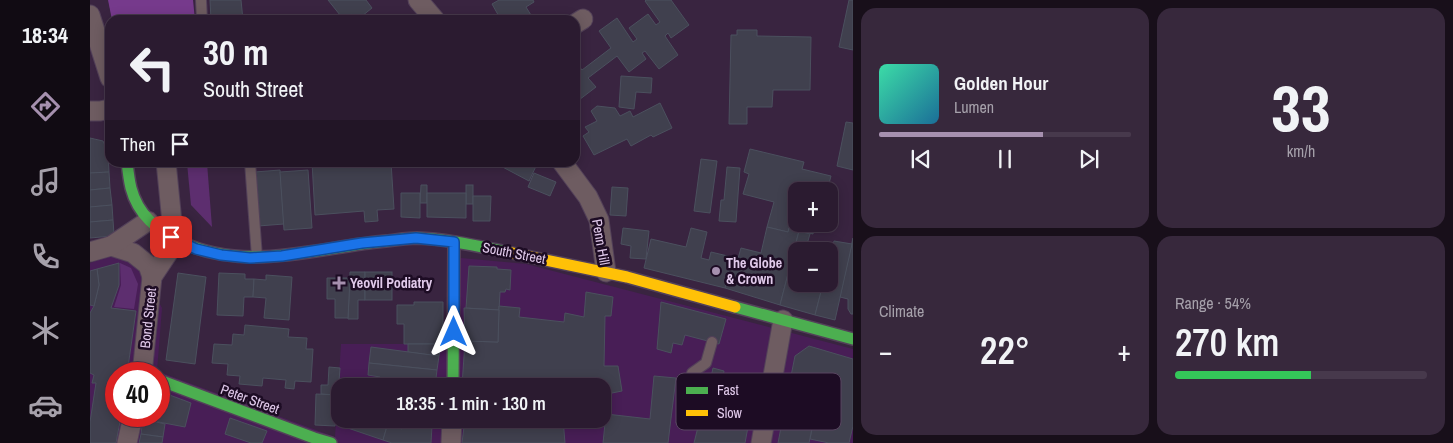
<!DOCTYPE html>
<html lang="en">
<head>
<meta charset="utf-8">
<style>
	:root { --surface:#2b1b30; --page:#37283c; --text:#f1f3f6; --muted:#a6a1ab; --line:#47394c; --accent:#a690af }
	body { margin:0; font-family:"Archivo Narrow",sans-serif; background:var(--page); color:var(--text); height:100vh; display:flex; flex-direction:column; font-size:19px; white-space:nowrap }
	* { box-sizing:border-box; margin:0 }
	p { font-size:16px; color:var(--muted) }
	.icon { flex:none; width:28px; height:28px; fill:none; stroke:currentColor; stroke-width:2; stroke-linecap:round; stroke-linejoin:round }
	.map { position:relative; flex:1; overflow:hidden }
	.drawer { display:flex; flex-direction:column; gap:8px; padding:8px; background:#180f1a; width:600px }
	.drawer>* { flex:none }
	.top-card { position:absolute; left:15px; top:15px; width:475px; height:152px; border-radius:15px; box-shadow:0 2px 12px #0003,0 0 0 1px var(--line); background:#2b1b30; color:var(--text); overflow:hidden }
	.fabs { position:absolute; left:698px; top:182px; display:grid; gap:10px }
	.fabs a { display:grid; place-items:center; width:50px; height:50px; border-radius:10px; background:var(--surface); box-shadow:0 2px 12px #0003,0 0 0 1px var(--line); font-size:25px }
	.speed { position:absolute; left:15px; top:362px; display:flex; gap:10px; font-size:25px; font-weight:700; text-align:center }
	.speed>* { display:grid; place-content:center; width:65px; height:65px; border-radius:50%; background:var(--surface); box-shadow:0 2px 12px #0003,0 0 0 1px var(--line); line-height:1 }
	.speed .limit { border:8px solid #d22; background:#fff; color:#111 }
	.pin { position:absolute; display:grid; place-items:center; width:42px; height:42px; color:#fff; margin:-21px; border-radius:10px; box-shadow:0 2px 8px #0006 }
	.me { position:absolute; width:55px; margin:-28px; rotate:0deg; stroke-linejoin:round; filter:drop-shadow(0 0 4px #0008) }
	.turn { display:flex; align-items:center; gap:18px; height:105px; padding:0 15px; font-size:22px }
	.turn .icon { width:65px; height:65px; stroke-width:2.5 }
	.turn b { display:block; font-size:35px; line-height:42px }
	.then { display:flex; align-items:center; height:48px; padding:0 15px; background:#0003; gap:10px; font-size:19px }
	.big { font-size:38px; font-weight:600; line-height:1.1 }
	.drawer .card { flex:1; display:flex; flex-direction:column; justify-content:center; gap:8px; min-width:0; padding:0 18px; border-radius:15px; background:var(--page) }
	.drawer .dial { align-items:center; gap:0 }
	.dial b { font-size:65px; line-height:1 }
	.song { display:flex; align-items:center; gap:15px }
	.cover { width:60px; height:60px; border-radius:8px; background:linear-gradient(135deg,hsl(160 70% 55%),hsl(200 70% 35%)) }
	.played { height:5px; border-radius:2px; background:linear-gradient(90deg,var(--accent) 65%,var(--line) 65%) }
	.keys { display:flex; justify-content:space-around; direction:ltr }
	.heat { display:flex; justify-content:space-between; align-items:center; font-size:28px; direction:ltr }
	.charge { height:8px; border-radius:4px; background:linear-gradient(90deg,#34c759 54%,var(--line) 0) }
	.drawer .tiles { flex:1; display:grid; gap:8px; grid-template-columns:repeat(2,1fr) }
	.trip { position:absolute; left:241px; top:378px; width:280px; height:50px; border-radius:15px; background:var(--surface); box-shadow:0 2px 12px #0003,0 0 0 1px var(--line); font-weight:600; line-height:50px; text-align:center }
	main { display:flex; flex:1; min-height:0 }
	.menu { display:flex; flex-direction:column; width:90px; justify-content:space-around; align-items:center; background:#110b13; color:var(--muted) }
	.menu .icon { width:35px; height:35px }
	.menu .active { color:var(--accent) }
	.menu b { font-size:22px; color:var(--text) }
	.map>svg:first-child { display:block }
</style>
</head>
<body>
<main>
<nav class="menu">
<b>18:34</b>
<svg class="icon active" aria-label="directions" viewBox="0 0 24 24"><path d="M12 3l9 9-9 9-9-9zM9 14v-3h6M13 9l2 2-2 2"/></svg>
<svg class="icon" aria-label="music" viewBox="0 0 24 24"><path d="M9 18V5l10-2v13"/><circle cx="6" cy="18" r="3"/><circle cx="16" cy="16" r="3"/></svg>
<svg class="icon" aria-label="phone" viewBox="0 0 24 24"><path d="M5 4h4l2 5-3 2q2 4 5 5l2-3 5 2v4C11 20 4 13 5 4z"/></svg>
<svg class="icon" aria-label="climate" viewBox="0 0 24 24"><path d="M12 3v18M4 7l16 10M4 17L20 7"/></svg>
<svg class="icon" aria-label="car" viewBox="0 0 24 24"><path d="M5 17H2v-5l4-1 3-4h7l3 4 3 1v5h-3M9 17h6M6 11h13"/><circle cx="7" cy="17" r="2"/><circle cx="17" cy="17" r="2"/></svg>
</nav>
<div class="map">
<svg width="763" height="443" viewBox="0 0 763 443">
	<rect width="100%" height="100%" fill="#392440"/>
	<path fill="#481e56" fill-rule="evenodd" d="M19,256L49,265L72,308L67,371L245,437L251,344H359L360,257L436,264L763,349V443H0V263ZM26,374H69V416H26ZM250,386H512V419H250Z"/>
	<g fill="#5d2e6f">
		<polygon points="97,163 117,163 122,227 101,205"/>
		<polygon points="30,263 41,268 48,284 44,309 24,307 31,285"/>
	</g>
	<polygon fill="#763a8c" points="18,0 103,0 105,20 22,20"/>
	<g fill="#40404e" stroke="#4b505e">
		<polygon points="120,0 151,0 153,20 121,20"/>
		<polygon points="238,0 276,0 282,8 267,20 262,14 254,20"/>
		<polygon points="409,0 443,0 444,2 436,7 444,20 411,20 402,4"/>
		<polygon points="556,0 581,0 599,25 581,38 578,33 575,36 588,55 569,69 555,51 552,53 556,59 539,72 527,56 498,78 506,87 485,103 485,61 492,70 521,48 509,31 527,18 543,42 547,39 539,28 558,14 566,25 570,22 555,1"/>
		<polygon points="759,0 763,0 763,50 749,47"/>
		<polygon points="647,30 667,30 667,36 721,37 720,90 683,90 682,107 657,107 657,124 639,124 641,35 647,35"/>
		<polygon points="531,76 562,78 561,93 546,92 544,109 529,107"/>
		<polygon points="570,103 582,128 563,137 561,135 541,146 537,139 504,155 493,136 499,132 495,127 507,121 501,111 507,106 525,108 530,116 540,111 543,117"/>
		<polygon points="756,122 763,123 763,170 747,166"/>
		<polygon points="0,138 13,141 18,152 19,172 0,173"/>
		<polygon points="660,149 714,162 712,169 741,176 737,191 706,191 706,224 729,224 727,229 724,228 723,234 699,228 698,232 677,227 684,202 653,194 659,174 654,172"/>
		<polygon points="611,159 627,161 620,213 604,211"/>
		<polygon points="222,162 301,162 304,209 287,210 288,221 275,222 274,211 225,215"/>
		<polygon points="405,162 448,162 439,181 405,163"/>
		<polygon points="637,167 650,168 646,222 629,221 631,200 634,200"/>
		<polygon points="190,170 194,224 168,226 165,172"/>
		<polygon points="218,170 222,228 194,230 190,172"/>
		<polygon points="19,172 20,188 0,190 0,173"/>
		<polygon points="444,173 466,182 460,196 438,187"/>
		<polygon points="331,185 337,185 337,203 330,203"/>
		<rect x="376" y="185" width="7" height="19"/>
		<polygon points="522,187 538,188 536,216 520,215"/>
		<polygon points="20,188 22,205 0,207 0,190"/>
		<polygon points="311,193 330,193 330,218 311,217"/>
		<polygon points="337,193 376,193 376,218 337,217"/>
		<polygon points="383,196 401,196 400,221 383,221"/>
		<polygon points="22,205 23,220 0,222 0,207"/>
		<polygon points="23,220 24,234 22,236 0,238 0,222"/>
		<polygon points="677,227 698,232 699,228 709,231 690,305 635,288 639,268 645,269 651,248 671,253"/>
		<polygon points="533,228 559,231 556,259 540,258 541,246 531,244"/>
		<polygon points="601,228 617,232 611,258 619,260 621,252 642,257 635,288 554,268 561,239 596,247"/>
		<polygon points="709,231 720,234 715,251 706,251 706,284 733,284 725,315 690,305"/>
		<polygon points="763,238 763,314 761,314 758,309 758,299 750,297"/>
		<polygon points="744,241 762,244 745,320 725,315 733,284 739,284 739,260"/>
		<polygon points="29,263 29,285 21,308 46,311 37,374 26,374 26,416 31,416 26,443 0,443 0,422 6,383 2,383 4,375 0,373 0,313 4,306 9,285 7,269"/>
		<polygon points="379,266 407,267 407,269 421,270 420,290 416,289 415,292 410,292 409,310 376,308"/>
		<polygon points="7,269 9,285 4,306 0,305 0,271"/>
		<polygon points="260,272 275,272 275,300 268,300 268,319 258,319"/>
		<rect x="275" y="272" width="27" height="28"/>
		<polygon points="88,273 116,277 105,364 76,360"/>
		<polygon points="129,273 155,274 155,279 164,279 163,297 154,297 153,316 127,315"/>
		<polygon points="176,275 202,277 199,320 174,318 176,298 163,297 164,279 176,280"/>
		<polygon points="237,278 260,278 258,318 245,318 245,299 237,299"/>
		<polygon points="496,292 523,297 521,316 515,316 514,366 528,366 532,391 512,395 512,386 372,386 375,341 408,342 409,306 430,308 429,317 474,322 475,313 494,317"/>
		<polygon points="324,302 353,302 353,344 314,344 314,324 307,324 307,305 324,305"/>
		<polygon points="571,302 636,319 629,344 595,335 592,345 583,343 581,353 567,349"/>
		<polygon points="374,308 409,310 408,342 375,341"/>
		<polygon points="155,325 199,329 198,337 217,338 216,349 223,349 221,382 205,381 204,389 195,388 196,380 173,378 172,386 149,384 150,376 137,375 138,364 122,363 124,344 142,345 143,334 154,335"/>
		<polygon points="318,344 351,344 349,356 318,352"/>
		<polygon points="719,346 763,359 763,426 759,443 739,443 720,439 730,389 700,381 705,356"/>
		<polygon points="281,347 349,356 347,370 279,363"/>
		<polygon points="279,363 347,370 345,386 290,386 290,377 278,375"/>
		<polygon points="239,367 250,368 248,395 231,394 231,385 238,385"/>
		<polygon points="623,368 634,371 632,383 665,389 655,443 604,443 608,427 586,423 591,399 615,404"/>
		<polygon points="564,376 586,378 578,443 513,443 516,414 560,419"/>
		<polygon points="700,381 730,389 719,443 688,443"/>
		<polygon points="69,391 101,403 95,427 53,419 54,416 69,416"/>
		<polygon points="226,394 248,395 245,426 225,425"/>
		<polygon points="250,414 250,419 286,419 298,423 293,440 246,424"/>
		<polygon points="140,418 177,431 172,443 161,443 135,434"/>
		<polygon points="53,419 75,424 73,437 51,434"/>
		<polygon points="375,419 473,419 475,443 372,443"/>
		<polygon points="317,421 342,426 341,443 302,443 293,440 298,423 312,429"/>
		<polygon points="51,434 73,437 72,443 49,443"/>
	</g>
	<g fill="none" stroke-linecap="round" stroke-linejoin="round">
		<g stroke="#534159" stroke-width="12">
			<g id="lane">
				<polyline points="111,0 112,20"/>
				<polyline points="160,162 167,257"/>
				<polyline points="602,373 616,363 622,342"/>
			</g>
		</g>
		<g stroke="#534159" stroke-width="21">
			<g id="street">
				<polyline points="328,0 345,20"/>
				<polyline points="0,15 20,78"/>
				<polyline points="485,24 493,19"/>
				<polyline points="0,111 10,111 20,109"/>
				<polyline points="472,162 498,197 509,220 516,272"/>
				<polyline points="21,246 43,253 58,265 62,277"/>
				<polyline points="0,252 21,246 58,221"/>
				<polyline points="52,374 62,277 78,253 81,237 82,222 76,162"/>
				<polyline points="37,443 43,416"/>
				<polyline points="361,443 362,419"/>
				<polyline points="671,443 693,320"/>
			</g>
		</g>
		<g stroke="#534159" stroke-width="14">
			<g id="fast">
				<path d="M37,162C38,171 39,180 41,188C48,215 67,230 91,242C157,273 228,247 296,241C306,240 317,238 327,238C357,239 387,246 417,252"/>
				<polyline points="645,307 763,339"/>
				<polyline points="69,380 224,438 241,443"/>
				<polyline points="363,386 364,242"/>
			</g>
		</g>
		<g stroke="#534159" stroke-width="14">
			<polyline id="slow" points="417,252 537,277 645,307"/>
		</g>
		<use href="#lane" stroke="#6e5c61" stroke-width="10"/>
		<use href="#street" stroke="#6e5c61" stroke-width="19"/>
		<use href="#fast" stroke="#4caf50" stroke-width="11"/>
		<use href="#slow" stroke="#ffc107" stroke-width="11"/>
	</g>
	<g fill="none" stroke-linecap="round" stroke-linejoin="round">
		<g stroke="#114b97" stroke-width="12">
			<polyline id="route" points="81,237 106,249 131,255 160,258 192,256 272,243 326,238 364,242 364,332"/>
		</g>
		<use href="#route" stroke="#1a73e8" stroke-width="9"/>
	</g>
	<g fill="#a690af" stroke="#1d0c24" stroke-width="2">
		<circle cx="626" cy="271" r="5"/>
		<path d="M246.5 275.5h5v5h5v5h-5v5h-5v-5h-5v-5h5z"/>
	</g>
	<g text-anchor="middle" stroke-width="5" stroke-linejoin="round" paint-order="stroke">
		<g font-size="14" fill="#e1caeb" stroke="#1d0c24">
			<text transform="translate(511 242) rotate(80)" y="5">Penn Hill</text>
			<text transform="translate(424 253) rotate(11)" y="5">South Street</text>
			<text transform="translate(58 318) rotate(-84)" y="5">Bond Street</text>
			<text transform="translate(160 399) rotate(20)" y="5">Peter Street</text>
		</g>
		<g font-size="14" font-weight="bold" fill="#e1caeb" stroke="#1d0c24" text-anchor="start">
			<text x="636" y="268">The Globe<tspan x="636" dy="16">&amp; Crown</tspan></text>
			<text x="260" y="288">Yeovil Podiatry</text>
		</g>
	</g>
	<rect x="586" y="373" width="165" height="57" rx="8" fill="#1d0c24" stroke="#584560" stroke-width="1"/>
	<rect x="596" y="387" width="22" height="7" fill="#4caf50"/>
	<rect x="596" y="410" width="22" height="6" fill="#ffc107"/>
	<g font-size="14" fill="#e1caeb">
		<text x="627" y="395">Fast</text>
		<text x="627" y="418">Slow</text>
	</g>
</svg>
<div class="fabs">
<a>+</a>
<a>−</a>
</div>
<div class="speed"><div class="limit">40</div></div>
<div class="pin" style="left:81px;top:237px;background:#d93025"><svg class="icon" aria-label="arrive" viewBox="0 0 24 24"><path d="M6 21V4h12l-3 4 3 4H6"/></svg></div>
<svg class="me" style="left:364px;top:332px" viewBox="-20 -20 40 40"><path d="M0-17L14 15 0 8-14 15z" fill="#1a73e8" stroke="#fff" stroke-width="4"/></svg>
<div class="trip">18:35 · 1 min · 130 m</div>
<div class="top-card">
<div class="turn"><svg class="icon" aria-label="left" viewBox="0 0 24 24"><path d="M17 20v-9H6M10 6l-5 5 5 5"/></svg><div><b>30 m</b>South Street</div></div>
<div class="then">Then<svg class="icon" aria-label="arrive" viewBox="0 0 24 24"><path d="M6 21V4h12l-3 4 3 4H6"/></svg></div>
</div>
</div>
<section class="drawer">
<div class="tiles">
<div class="card">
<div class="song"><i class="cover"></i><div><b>Golden Hour</b><p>Lumen</p></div></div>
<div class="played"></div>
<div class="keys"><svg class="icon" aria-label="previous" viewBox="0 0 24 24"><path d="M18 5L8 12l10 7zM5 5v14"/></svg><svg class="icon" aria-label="pause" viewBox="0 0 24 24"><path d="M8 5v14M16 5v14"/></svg><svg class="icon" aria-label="next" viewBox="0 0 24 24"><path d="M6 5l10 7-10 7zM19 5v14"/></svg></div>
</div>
<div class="card dial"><b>33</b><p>km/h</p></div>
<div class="card"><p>Climate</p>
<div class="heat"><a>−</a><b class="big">22°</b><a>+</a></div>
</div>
<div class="card"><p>Range · 54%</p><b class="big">270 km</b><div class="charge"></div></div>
</div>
</section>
</main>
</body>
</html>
